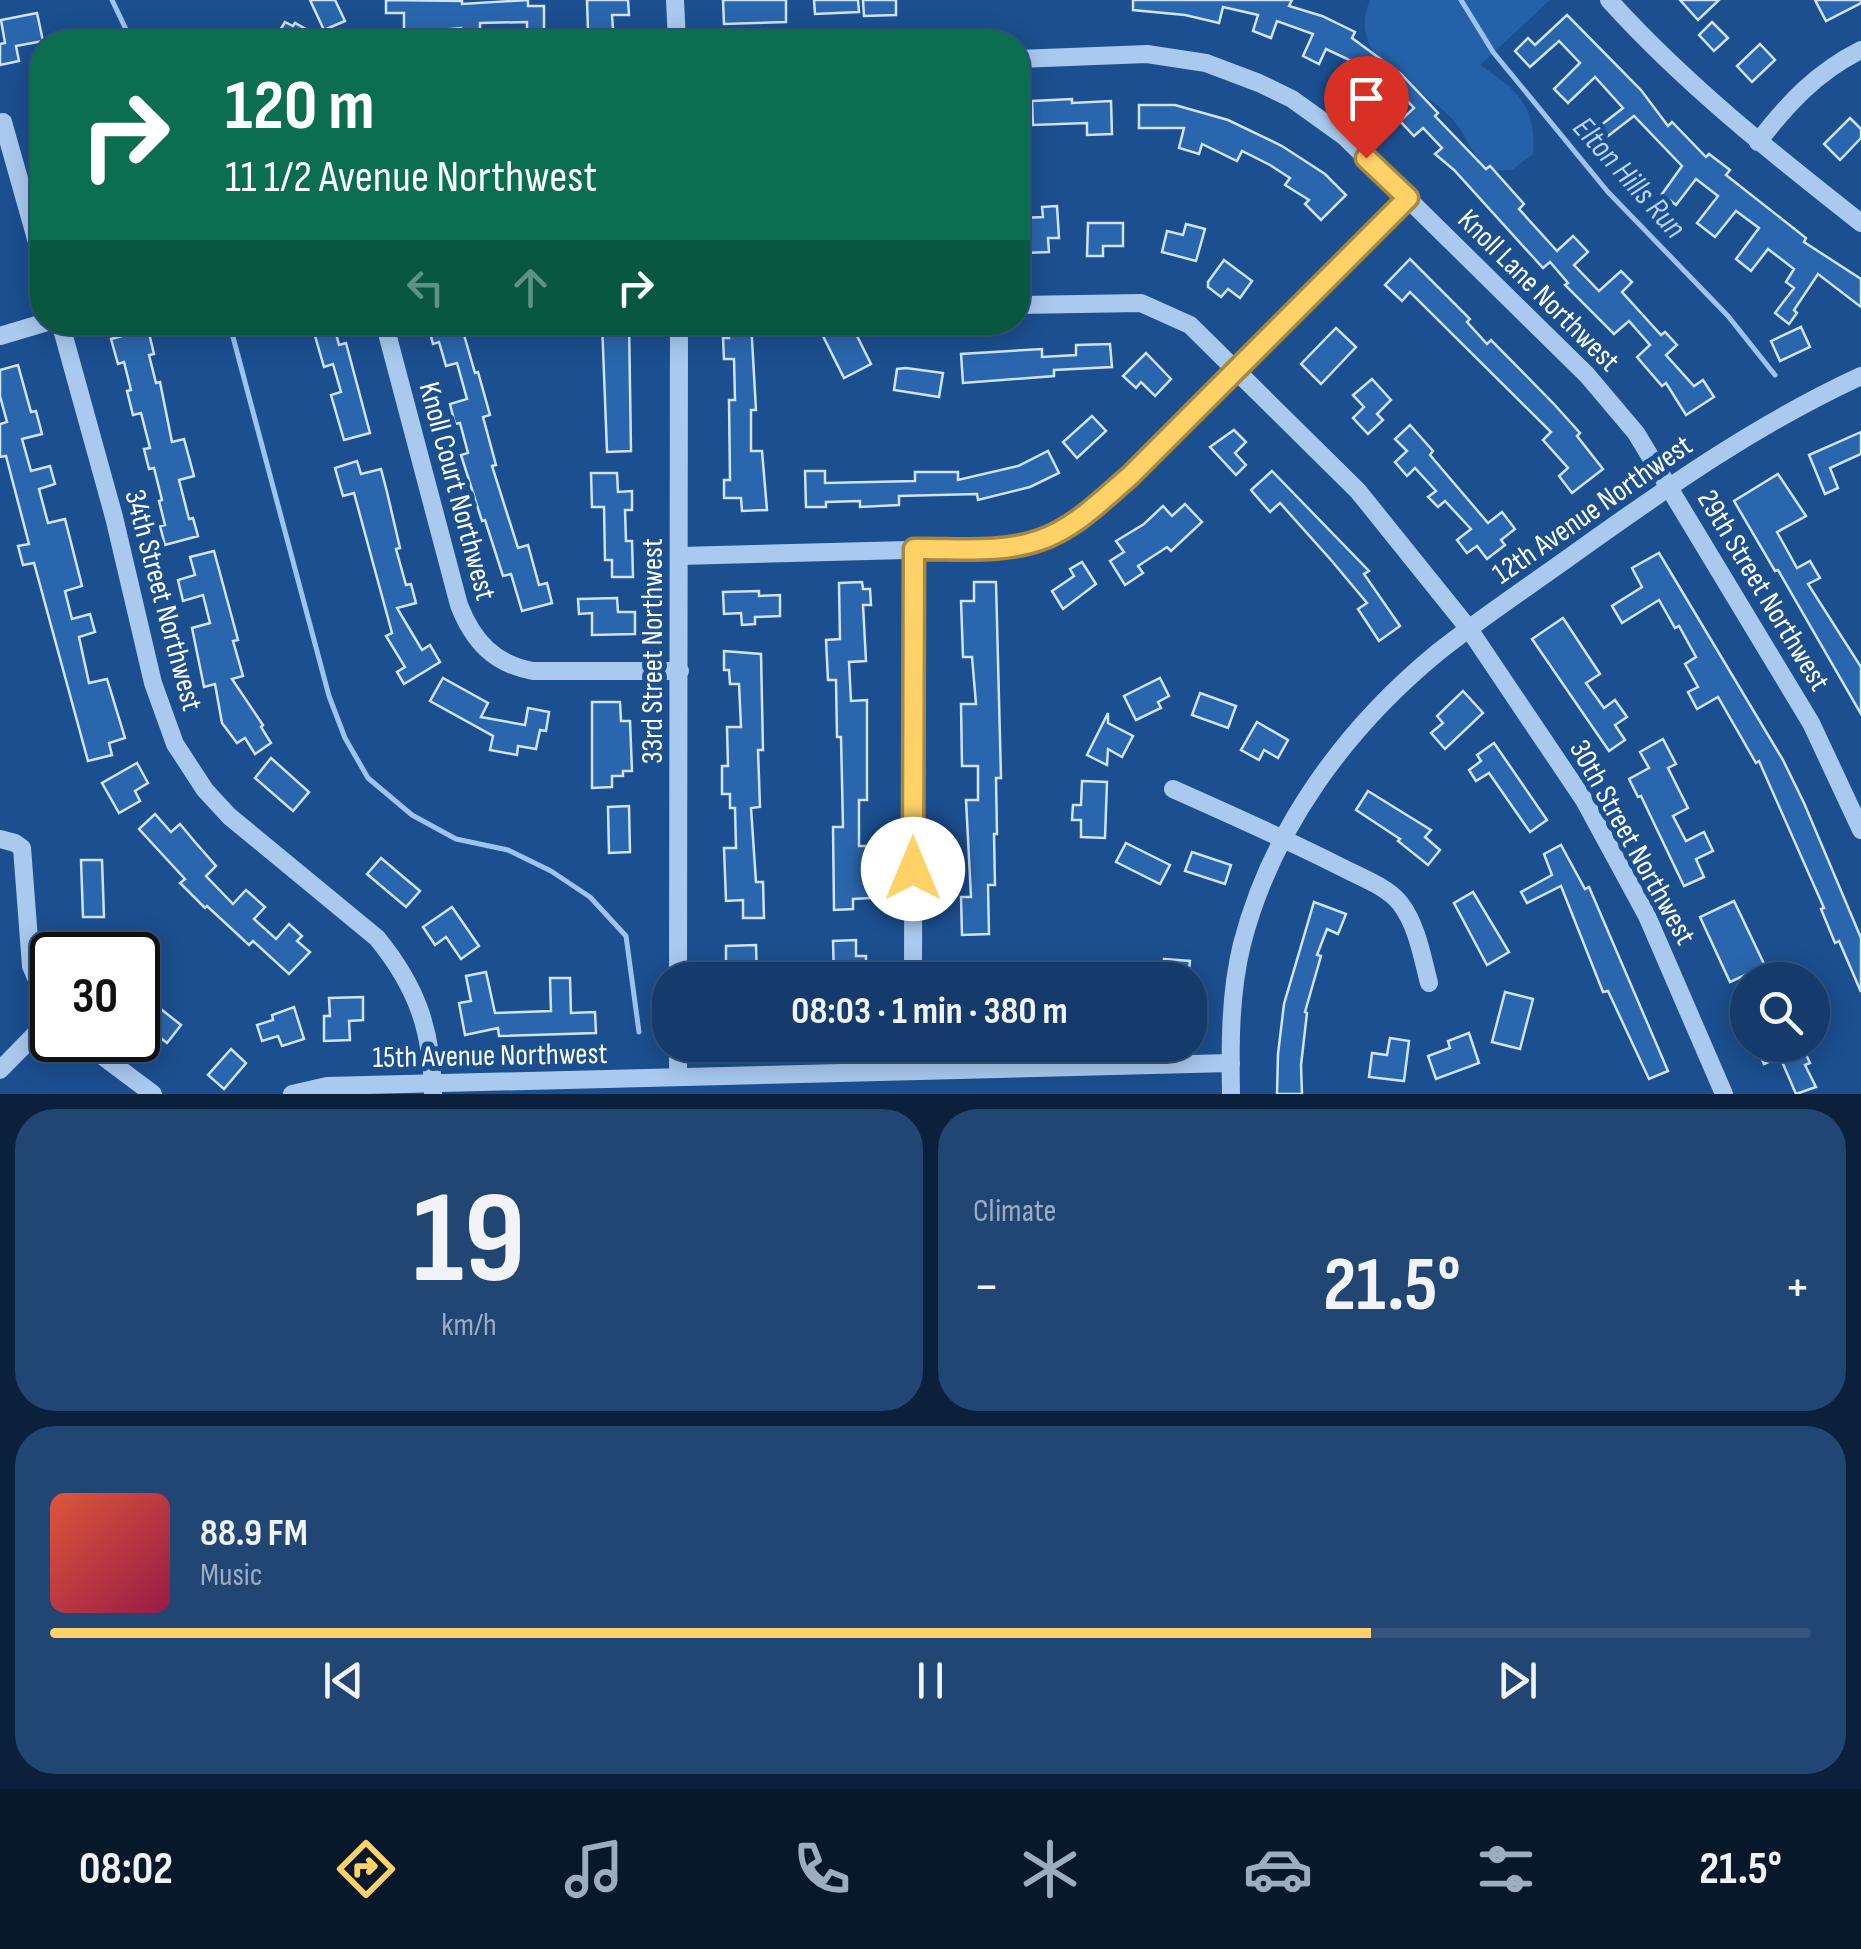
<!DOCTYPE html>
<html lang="en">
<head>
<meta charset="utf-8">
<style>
	:root { --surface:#143b6b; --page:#214673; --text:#f1f3f6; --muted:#9dadc1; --line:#33557e; --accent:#ffd166 }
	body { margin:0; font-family:"Sofia Sans Condensed",sans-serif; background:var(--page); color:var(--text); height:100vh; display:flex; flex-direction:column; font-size:38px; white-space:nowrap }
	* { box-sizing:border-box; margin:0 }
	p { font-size:32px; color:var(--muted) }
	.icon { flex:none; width:55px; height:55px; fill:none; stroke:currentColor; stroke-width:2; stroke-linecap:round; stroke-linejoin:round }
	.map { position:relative; height:1094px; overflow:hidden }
	.side { display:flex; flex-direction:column; gap:15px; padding:15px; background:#0b203b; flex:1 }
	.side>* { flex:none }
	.guide { position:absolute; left:30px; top:30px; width:1000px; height:305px; border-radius:40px; box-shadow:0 5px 25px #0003,0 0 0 2px var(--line); background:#0b6e4f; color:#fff; overflow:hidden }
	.fabs { position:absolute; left:1730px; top:962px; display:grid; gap:20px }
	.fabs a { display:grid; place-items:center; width:100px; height:100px; border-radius:50%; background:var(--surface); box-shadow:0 5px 25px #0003,0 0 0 2px var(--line); font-size:50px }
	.speed { position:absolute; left:30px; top:932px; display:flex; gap:20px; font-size:50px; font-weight:700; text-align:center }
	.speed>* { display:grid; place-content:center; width:130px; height:130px; border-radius:50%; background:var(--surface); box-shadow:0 5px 25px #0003,0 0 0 2px var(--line); line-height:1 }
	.speed .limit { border:5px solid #111; border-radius:15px; background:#fff; color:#111 }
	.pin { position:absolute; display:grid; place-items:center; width:85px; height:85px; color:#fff; margin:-102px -42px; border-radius:50% 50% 50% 0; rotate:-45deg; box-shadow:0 0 10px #0007 }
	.pin .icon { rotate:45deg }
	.me { position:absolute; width:110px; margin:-55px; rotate:0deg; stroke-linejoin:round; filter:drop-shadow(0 0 8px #0008) }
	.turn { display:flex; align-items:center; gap:35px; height:210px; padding:0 30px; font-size:45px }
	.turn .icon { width:130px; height:130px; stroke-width:2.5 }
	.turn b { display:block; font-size:70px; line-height:85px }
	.lanes { display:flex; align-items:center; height:95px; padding:0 30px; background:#0003; justify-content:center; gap:50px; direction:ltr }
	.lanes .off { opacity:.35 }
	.big { font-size:75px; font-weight:700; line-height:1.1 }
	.side .card { flex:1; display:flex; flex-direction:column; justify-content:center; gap:15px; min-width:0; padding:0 35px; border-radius:40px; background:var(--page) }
	.side .dial { align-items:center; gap:0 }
	.dial b { font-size:130px; line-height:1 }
	.song { display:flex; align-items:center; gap:30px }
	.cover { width:120px; height:120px; border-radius:15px; background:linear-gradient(135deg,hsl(10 70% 55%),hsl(340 70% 35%)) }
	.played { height:10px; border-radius:5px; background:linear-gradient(90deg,var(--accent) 75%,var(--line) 75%) }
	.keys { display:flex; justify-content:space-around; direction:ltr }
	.heat { display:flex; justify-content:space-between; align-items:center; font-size:55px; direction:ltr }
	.side .tiles { flex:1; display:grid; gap:15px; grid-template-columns:1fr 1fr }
	.card:last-child { grid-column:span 2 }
	.trip { position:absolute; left:652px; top:962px; width:555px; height:100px; border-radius:40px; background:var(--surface); box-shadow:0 5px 25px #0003,0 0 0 2px var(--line); font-weight:700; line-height:100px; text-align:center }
	.tab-bar { display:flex; height:160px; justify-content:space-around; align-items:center; background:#08182b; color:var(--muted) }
	.tab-bar .icon { width:70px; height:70px }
	.tab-bar .current { color:var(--accent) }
	.tab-bar b { font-size:45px; color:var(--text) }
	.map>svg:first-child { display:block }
</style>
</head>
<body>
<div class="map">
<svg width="1861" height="1094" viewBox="0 0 1861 1094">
	<rect width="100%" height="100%" fill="#1b4f8f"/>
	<path fill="#2461a8" d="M1370,0H1550L1480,65C1517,90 1537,106 1533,154L1512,170L1489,171C1473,157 1469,142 1458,126C1428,84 1343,66 1370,0Z"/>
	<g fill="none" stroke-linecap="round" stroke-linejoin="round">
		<g stroke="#9cc4f0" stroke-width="5">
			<polyline points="112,0 132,42"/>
			<polyline points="1461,0 1493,52 1608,192 1728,316 1775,375"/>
			<polyline points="229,322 329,696 345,738 368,778 412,815 456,839 508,850 551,871 590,897 626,936 639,1032"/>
		</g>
	</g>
	<g fill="#2a66ad" stroke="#cfe3fa" stroke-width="2.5">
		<polygon points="310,0 335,0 345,21 324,30"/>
		<polygon points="386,0 462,1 462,4 528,0 528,6 544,6 544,32 527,33 527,22 480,23 480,33 461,34 461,28 404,33 404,13 386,13"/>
		<polygon points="587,0 628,0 629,15 612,15 613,29 588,30"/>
		<polygon points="723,0 786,0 786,22 724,24"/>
		<polygon points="814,0 858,0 859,12 815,14"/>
		<polygon points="863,0 896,0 896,15 864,16"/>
		<polygon points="1133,0 1292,0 1289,6 1322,16 1355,32 1352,38 1401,74 1438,113 1435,116 1486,169 1490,166 1524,204 1519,209 1557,251 1573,236 1588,252 1574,265 1599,291 1621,271 1632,282 1622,292 1661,335 1665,332 1677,345 1666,355 1694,386 1703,380 1714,397 1686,415 1666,383 1662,386 1637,357 1650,345 1629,321 1614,334 1565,285 1568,283 1550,262 1543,268 1454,170 1435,154 1442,148 1423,128 1414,136 1400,121 1414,108 1390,83 1386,88 1375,79 1365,93 1347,80 1358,64 1326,49 1319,64 1303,56 1313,34 1277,21 1271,38 1253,31 1258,15 1223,7 1219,23 1185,15 1133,10"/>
		<polygon points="1680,0 1719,0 1698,20"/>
		<polygon points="1815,0 1861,0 1861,3 1826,21"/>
		<polygon points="37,13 43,41 16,46 19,61 0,65 0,44 5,43 1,20"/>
		<polygon points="1567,15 1641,90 1668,126 1672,122 1706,157 1709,154 1730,170 1726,175 1806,238 1804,242 1861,279 1861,307 1818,274 1794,310 1797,313 1789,324 1775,313 1794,288 1786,282 1794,269 1768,249 1751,271 1736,259 1759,228 1736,211 1715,237 1697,223 1718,196 1696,179 1676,205 1662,194 1682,166 1634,116 1608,136 1600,126 1623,108 1595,77 1568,103 1554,89 1580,63 1559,41 1530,67 1515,51 1528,38 1535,45"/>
		<polygon points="285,22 293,26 295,23 329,42 273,42"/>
		<polygon points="1712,22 1728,38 1714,51 1699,35"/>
		<polygon points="1760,44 1775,60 1752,82 1737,66"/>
		<polygon points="1072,99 1072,103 1111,101 1112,134 1087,135 1087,123 1033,125 1032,101"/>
		<polygon points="1139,105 1175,105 1228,120 1282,146 1325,174 1346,195 1321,220 1305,204 1309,200 1285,185 1290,178 1270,165 1242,151 1237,161 1202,144 1199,154 1179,148 1184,128 1139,128"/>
		<polygon points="1850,118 1861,129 1861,138 1840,160 1824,144"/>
		<polygon points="1057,206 1059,238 1048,238 1049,252 1024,253 1022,218 1043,217 1042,207"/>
		<polygon points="1088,223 1123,223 1123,246 1103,246 1103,256 1087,256"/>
		<polygon points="1186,224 1205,229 1196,261 1162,252 1167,231 1183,235"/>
		<polygon points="1410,259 1470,319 1467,322 1487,344 1491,340 1553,403 1580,433 1577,436 1603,469 1572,493 1559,476 1568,468 1543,440 1551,432 1410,292 1402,301 1385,285"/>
		<polygon points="1224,260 1252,281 1240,298 1228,289 1221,297 1208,287 1208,282"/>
		<polygon points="311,322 333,322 339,345 346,343 370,433 344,440 331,395 341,392 333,364 324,367"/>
		<polygon points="602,322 629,322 631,451 607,452"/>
		<polygon points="728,322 751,322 756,410 751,410 751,451 762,451 767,510 742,511 741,498 724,498 724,480 730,480 729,400 735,400 734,359 724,359 723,338 729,338"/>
		<polygon points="850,322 871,364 844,378 823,336"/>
		<polygon points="449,324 451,331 462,328 475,373 478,372 490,415 483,417 496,465 492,466 518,548 528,545 539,585 547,583 552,603 522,611 511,574 503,576 485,520 482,521 461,455 468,453 460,423 455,424 450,404 467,399 457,363 446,366 439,342 433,344 429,329"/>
		<polygon points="1801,327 1810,347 1780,361 1771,341"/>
		<polygon points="1336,328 1356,347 1321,384 1301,364"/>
		<polygon points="148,329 154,354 149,355 156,383 160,382 172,442 184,439 194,476 179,480 189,519 193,518 198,536 165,545 160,526 165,525 159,501 162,500 154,468 149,469 144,449 150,448 141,413 133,415 127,391 131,390 124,362 118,364 111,339"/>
		<polygon points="1110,344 1112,367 1054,370 1054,376 963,383 961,354 1042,349 1042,357 1076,355 1076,345"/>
		<polygon points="1146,353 1171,379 1155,396 1141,382 1136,388 1123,376"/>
		<polygon points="18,365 31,412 36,411 42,434 22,439 31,471 50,466 55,484 39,489 48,523 65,519 82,586 65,591 72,619 90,614 95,632 79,637 89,683 107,679 125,738 109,743 112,755 88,761 34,563 23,565 18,546 29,544 6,456 0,457 0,424 7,422 0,396 0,370"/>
		<polygon points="906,368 943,373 939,397 894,390 897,369"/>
		<polygon points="1372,379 1391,400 1377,414 1383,420 1368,434 1353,418 1364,407 1353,395"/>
		<polygon points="1092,416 1106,431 1077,458 1063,442"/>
		<polygon points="1410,425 1433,451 1430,455 1488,523 1502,512 1515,529 1501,540 1505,545 1487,559 1477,546 1467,553 1457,540 1471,529 1445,501 1438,507 1428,497 1436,491 1415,468 1407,476 1395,462 1407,451 1395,439"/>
		<polygon points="1234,430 1246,442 1235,453 1246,465 1236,475 1210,447"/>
		<polygon points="1861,432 1861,454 1830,468 1838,488 1825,494 1809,455"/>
		<polygon points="1048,451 1059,473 1030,487 978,500 977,494 899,496 899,505 860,507 860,501 826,502 826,507 806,507 805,471 825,471 825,483 915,481 915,472 958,472 958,480 1018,466"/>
		<polygon points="357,461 361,474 381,469 387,492 400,548 396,549 406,585 411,584 416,603 397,608 422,650 430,645 440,662 404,684 397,672 405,667 386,636 392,633 354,493 343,496 335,468"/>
		<polygon points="1272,471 1369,571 1364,574 1400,626 1379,641 1358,609 1367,603 1331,560 1280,503 1270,512 1251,490"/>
		<polygon points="591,473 617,473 618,492 632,491 632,510 625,510 626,541 632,541 633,577 612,577 612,560 605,560 604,507 592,507"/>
		<polygon points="1778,474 1806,516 1777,532 1797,568 1810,561 1820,578 1808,584 1861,667 1861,714 1778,570 1775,571 1734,501"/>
		<polygon points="1185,504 1202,522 1171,551 1167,547 1138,566 1143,573 1125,585 1110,561 1124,552 1116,541 1144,524 1163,506 1172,516"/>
		<polygon points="214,551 238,640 233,641 243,676 232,679 263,725 261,727 271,743 255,754 245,738 237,743 222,723 215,684 204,687 192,628 210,623 203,595 183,601 178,580 195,575 190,557"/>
		<polygon points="1659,553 1783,760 1804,803 1861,938 1861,992 1839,941 1835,943 1821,909 1824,908 1759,761 1756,763 1718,697 1697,709 1688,692 1698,687 1685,664 1696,657 1679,626 1675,628 1659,600 1622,623 1612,606 1642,587 1632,568"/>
		<polygon points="1082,562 1096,584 1063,609 1052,591 1074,576 1070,569"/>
		<polygon points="862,582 863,589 870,589 871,605 863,605 866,661 849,662 851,701 867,700 867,800 859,800 859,846 868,846 870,898 853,899 853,909 834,910 833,827 843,827 841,737 837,737 836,680 828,680 826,640 840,639 839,583"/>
		<polygon points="974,582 996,582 1001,778 996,778 997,834 994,834 995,885 988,885 989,934 962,935 961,897 971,897 966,800 978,800 978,766 962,766 961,704 976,704 972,657 963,657 961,601 974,601"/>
		<polygon points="759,591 759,596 780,595 780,616 755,617 755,624 742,625 741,613 724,614 723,592"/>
		<polygon points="617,598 618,612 635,612 635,634 592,635 592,613 579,614 578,599"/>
		<polygon points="1563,618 1600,674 1586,683 1604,708 1615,700 1627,717 1615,725 1625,740 1609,751 1532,639"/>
		<polygon points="724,651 761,654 763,750 758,750 760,807 751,808 756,882 763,882 764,918 743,918 743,900 726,901 724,848 736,848 735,808 730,808 730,794 722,794 722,766 728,766 727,727 741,727 739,684 730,684 729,670 724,670"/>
		<polygon points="443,678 488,703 481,717 525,725 528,708 549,712 546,731 540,730 536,749 518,746 517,755 490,750 493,736 430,701"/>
		<polygon points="1160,678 1169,696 1158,702 1161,708 1136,720 1124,696"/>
		<polygon points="1463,691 1483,713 1445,749 1431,733 1443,723 1437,716"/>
		<polygon points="1200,693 1236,706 1228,728 1192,715"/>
		<polygon points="592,702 620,702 621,721 630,721 632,771 623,771 623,776 612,776 612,787 592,788"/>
		<polygon points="1108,713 1108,723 1133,736 1122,757 1108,749 1107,765 1087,755"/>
		<polygon points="1257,722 1288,740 1278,758 1264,750 1259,760 1241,750"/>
		<polygon points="1663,739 1676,764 1668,768 1688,808 1673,816 1686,841 1704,832 1713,851 1696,859 1704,877 1684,886 1641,796 1638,797 1629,779 1649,768 1640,752"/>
		<polygon points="1494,743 1547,820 1530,832 1489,773 1476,781 1469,770 1481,761 1477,755"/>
		<polygon points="271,758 309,792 293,811 255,778"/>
		<polygon points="137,763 148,783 135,791 140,801 119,813 102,783"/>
		<polygon points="1082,781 1107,782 1105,838 1081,837 1081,820 1072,820 1073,805 1081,805"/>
		<polygon points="1368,791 1431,830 1425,837 1440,850 1428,865 1398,841 1400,839 1356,810"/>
		<polygon points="629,806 630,852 609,853 608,807"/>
		<polygon points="155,814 171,832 180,824 195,842 216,866 206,876 233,904 246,890 265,907 254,919 276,939 289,924 302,936 297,941 310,952 289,974 253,941 249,945 207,906 205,908 180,883 185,879 139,829"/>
		<polygon points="1126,843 1170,865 1160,884 1116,862"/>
		<polygon points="1561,845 1585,889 1589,887 1668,1071 1649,1079 1608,991 1603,992 1561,886 1527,903 1521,892 1552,875 1544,854"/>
		<polygon points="1192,852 1231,865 1225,884 1185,871"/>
		<polygon points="381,858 420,891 406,907 367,874"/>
		<polygon points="81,860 102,860 104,917 83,917"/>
		<polygon points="1473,892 1509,952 1487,965 1454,903"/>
		<polygon points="1734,901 1765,966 1730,982 1700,917"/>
		<polygon points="1314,902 1346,914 1338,934 1327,929 1317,955 1321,956 1305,1012 1307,1013 1301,1065 1302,1094 1277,1094 1278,1054 1284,1004"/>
		<polygon points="452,907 479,946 461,959 446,937 435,945 423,927"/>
		<polygon points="104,934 114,955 61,955"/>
		<polygon points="856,940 856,956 866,956 866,976 834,977 833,941"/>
		<polygon points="756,945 757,980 733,980 733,963 726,963 726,946"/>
		<polygon points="1164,959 1190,961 1188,980 1163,980"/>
		<polygon points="486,972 495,1013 551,1011 550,978 570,978 571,1013 595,1012 596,1033 499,1036 498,1028 465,1035 459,1003 471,1001 466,976"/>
		<polygon points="1505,992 1533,999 1520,1049 1492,1042"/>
		<polygon points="363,997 363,1020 349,1021 350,1040 324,1041 324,1016 330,1016 329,998"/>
		<polygon points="147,998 181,1025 167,1043 138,1020 138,1011"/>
		<polygon points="294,1007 304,1039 282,1046 278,1036 262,1041 257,1025 273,1020 272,1015"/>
		<polygon points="1469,1033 1479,1063 1436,1079 1428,1056 1450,1048 1448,1041"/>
		<polygon points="1390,1038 1409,1041 1404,1081 1369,1077 1372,1053 1387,1055"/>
		<polygon points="1755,1045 1805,1045 1802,1046 1810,1063 1805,1065 1816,1087 1796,1094 1780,1057 1764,1064"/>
		<polygon points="231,1049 246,1063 224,1089 208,1075"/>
	</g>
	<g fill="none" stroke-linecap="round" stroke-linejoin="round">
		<g stroke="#a9c9ee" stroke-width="18">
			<polyline points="675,0 677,42"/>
			<path d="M1609,0C1685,84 1772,153 1861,223"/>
			<polyline points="1018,59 1147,54 1206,63 1259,83 1292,99 1345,137 1587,375 1636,433 1811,723 1861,830"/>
			<polyline points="3,122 42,260"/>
			<path d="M1758,142C1788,103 1817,72 1861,50"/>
			<polyline points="1018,305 1141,303 1190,325 1358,491 1469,629 1584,800 1647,916 1724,1094"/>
			<path d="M60,322L114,517L153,683L175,744L205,790L229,816L377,938C417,987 432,1030 433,1094"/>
			<path d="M384,322L459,605C473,641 494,664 533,671H680"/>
			<polyline points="0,336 47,322"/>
			<polyline points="680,556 985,548 1040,540 1066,527 1130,476 1408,198"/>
			<path d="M1173,789C1229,814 1286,839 1341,867C1360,877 1386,886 1400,903C1417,925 1422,956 1429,983"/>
			<polyline points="0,839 15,843 22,848 31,966 52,1015"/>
			<polyline points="678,980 679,322"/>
			<polyline points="913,980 914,549"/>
			<polyline points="81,1040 153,1094"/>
			<polyline points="0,1070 52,1017"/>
			<polyline points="913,1070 913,1045"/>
			<polyline points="678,1077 678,1045"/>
			<polyline points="292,1094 327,1086 1231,1063"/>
			<path d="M1231,1094C1230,1044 1230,993 1242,944C1272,828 1346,728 1437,653C1482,617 1531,585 1578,551C1669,486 1759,423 1861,376"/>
		</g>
	</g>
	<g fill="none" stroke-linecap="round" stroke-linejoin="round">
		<g stroke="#a68842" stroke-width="25">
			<path id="route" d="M913,869L914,549C954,548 1001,554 1040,540C1075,528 1102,500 1130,476L1408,198L1366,158"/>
		</g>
		<use href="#route" stroke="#ffd166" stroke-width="18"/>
	</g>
	<g text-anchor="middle" stroke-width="10" stroke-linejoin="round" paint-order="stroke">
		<g font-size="30" fill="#fff" stroke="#1b4f8f">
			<text transform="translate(1539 290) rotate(45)" y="10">Knoll Lane Northwest</text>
			<text transform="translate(458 491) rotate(75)" y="10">Knoll Court Northwest</text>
			<text transform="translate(1592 509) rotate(-35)" y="10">12th Avenue Northwest</text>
			<text transform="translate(1764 590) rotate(59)" y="10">29th Street Northwest</text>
			<text transform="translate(164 600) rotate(75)" y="10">34th Street Northwest</text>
			<text transform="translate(652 651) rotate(-90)" y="10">33rd Street Northwest</text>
			<text transform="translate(1633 842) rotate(61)" y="10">30th Street Northwest</text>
			<text transform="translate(490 1055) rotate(-1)" y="10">15th Avenue Northwest</text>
		</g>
		<g font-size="32" font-style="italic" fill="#b5d3f5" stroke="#1b4f8f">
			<text transform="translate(1630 177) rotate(48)" y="11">Elton Hills Run</text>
		</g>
	</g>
</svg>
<div class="fabs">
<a><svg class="icon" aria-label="search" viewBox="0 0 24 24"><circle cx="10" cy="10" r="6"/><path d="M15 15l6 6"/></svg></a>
</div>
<div class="speed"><div class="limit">30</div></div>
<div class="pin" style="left:1366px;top:158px;background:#d93025"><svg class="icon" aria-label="arrive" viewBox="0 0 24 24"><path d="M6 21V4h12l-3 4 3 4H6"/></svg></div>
<svg class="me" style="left:913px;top:869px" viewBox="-20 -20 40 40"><circle r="19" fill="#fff"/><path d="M0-13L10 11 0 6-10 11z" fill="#ffd166"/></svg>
<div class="trip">08:03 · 1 min · 380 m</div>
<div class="guide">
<div class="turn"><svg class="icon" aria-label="right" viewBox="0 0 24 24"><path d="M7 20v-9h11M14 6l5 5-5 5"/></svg><div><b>120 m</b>11 1/2 Avenue Northwest</div></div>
<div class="lanes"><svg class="icon off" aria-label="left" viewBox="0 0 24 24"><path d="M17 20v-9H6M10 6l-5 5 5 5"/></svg><svg class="icon off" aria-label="ahead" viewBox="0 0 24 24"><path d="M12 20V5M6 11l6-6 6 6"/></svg><svg class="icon" aria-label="right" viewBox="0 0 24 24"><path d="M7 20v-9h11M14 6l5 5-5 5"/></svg></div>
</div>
</div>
<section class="side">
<div class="tiles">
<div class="card dial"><b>19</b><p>km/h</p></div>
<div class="card"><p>Climate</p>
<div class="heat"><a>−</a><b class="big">21.5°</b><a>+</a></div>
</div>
<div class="card">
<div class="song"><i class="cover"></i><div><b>88.9 FM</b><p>Music</p></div></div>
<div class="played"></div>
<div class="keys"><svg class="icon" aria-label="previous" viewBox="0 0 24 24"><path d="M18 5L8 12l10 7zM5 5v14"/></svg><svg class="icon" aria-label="pause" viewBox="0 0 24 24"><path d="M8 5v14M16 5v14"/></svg><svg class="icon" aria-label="next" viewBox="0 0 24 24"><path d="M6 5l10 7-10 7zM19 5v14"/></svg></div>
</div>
</div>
</section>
<nav class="tab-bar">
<b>08:02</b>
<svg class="icon current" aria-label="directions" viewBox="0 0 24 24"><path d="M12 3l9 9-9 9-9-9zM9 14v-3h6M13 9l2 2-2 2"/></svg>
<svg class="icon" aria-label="music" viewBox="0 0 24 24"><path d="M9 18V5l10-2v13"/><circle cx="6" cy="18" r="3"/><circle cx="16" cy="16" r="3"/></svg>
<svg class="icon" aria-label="phone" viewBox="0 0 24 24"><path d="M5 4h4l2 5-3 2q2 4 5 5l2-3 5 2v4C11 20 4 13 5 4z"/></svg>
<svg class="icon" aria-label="climate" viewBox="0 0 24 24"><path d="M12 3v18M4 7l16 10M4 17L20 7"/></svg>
<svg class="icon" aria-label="car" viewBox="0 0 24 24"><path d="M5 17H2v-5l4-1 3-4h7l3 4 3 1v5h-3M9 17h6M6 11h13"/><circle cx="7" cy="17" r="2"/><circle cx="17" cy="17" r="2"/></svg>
<svg class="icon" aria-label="filters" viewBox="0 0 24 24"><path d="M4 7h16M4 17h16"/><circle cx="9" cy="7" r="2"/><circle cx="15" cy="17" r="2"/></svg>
<b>21.5°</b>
</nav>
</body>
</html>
